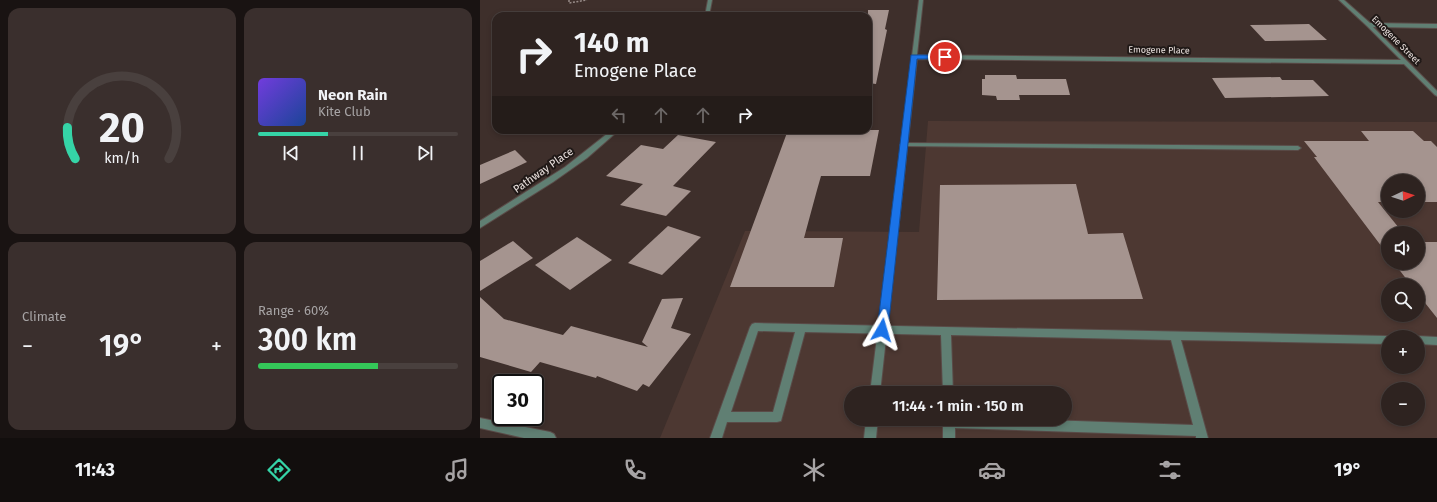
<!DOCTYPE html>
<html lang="en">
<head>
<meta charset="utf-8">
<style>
	:root { --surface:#2e2320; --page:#3a2f2d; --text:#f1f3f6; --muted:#a7a4a5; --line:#49403e; --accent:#35d4a7 }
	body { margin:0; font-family:"Fira Sans",sans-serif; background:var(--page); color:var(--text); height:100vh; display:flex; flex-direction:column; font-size:15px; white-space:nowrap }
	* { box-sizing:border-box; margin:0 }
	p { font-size:13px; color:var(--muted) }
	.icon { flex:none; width:22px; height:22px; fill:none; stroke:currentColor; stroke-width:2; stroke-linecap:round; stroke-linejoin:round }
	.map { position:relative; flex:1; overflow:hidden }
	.details { display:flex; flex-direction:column; gap:8px; padding:8px; background:#191312; width:480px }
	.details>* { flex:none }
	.top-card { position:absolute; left:12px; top:12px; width:380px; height:122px; border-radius:12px; box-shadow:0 2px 6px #0003,0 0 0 1px var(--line); background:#2e2320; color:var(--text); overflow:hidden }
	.needle { width:26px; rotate:86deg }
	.buttons { position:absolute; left:901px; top:174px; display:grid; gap:8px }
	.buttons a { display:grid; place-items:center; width:44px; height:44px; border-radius:50%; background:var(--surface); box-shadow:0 2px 6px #0003,0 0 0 1px var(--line); font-size:20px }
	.speed { position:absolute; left:12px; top:374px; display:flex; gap:8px; font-size:20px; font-weight:700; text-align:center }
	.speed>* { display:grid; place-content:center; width:52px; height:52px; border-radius:50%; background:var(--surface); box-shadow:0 2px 6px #0003,0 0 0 1px var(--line); line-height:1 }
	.speed .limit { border:2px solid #111; border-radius:6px; background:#fff; color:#111 }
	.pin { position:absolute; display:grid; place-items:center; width:34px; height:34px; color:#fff; margin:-17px; border:2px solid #fff; border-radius:50%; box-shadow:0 1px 4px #0007 }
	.me { position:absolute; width:44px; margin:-22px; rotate:7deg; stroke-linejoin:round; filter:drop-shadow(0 0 3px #0008) }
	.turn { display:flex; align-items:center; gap:14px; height:84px; padding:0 16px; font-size:18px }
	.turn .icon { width:52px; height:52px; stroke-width:2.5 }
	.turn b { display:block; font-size:28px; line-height:34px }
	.lanes { display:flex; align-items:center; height:38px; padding:0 16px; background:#0003; justify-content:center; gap:20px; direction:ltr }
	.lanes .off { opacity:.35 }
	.big { font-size:30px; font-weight:600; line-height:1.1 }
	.details .card { flex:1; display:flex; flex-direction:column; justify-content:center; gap:6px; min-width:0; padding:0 14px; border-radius:12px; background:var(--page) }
	.details .dial { align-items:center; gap:0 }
	.dial svg { height:104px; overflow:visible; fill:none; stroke:var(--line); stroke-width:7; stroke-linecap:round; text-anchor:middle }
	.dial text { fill:var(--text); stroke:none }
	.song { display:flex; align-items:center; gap:12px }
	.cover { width:48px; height:48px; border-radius:6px; background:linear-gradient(135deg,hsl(260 70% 55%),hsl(220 70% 35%)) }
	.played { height:4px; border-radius:2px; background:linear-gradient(90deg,var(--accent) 35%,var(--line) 35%) }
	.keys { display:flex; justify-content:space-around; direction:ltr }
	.heat { display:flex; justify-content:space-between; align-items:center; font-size:22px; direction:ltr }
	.charge { height:6px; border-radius:3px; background:linear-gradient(90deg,#34c759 60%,var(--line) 0) }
	.details .tiles { flex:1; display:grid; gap:8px; grid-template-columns:repeat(2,1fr) }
	.trip { position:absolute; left:364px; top:386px; width:228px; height:40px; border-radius:20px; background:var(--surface); box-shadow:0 2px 6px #0003,0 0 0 1px var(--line); font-weight:600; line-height:40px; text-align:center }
	.menu { display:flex; height:64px; justify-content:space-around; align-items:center; background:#120e0d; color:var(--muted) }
	.menu .icon { width:28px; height:28px }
	.menu .active { color:var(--accent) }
	.menu b { font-size:18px; color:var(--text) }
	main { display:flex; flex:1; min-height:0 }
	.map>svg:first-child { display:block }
</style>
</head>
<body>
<main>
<section class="details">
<div class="tiles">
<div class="card dial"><svg viewBox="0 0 100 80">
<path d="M14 69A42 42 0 1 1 86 69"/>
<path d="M14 69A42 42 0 0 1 8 45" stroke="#35d4a7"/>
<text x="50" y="56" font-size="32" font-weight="700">20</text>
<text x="50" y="72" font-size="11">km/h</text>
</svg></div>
<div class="card">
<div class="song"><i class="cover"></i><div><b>Neon Rain</b><p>Kite Club</p></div></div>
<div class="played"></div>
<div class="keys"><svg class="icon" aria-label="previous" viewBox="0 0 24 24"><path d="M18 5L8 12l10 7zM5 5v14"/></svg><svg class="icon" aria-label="pause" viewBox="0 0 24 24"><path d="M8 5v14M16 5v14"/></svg><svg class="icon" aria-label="next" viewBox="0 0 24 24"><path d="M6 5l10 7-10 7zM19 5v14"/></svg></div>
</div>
<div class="card"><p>Climate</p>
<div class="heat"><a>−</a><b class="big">19°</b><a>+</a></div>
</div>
<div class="card"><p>Range · 60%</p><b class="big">300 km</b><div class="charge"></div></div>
</div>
</section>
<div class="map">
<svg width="957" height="438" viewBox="0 0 957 438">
	<rect width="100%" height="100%" fill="#3e2f2b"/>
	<path fill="#4d3832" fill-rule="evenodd" d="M448,121L957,122V438H180L265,231L439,232ZM908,181H938V211H908ZM908,233H938V263H908ZM908,285H938V315H908ZM908,337H938V367H908ZM908,389H938V419H908ZM371,393H585V419H371Z"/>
	<g fill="#a5948f">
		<polygon points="388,10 409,10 405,29 407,30 396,84 388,83"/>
		<polygon points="829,24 847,40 785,41 770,25"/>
		<polygon points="505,75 536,75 537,79 586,79 590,95 539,95 540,100 517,100 516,96 502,95 502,79 505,79"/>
		<polygon points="800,77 802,80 833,80 849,96 745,98 732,78"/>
		<polygon points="308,130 399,130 390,176 341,176 337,190 324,238 363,238 354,287 250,287"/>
		<polygon points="881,131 933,131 944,141 951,141 957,147 957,202 938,202 938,181 908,181 908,202 898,202 923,233 908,233 908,255 834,157 837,157 824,141 889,141"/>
		<polygon points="198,135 236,142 193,186 211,191 186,216 140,205 163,184 126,176 161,145 183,149"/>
		<polygon points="35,150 47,162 0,184 0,165"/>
		<polygon points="596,184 608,234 643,233 663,299 457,300 460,185"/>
		<polygon points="188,226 221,237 182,275 148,263"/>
		<polygon points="97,237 132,260 90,290 55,265"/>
		<polygon points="33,241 53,258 0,291 0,261"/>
		<polygon points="938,242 957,242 957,318 938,294 938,285 931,285 914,263 938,263"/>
		<polygon points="0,297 24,319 83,335 91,326 168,347 162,342 182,299 203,298 191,328 211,334 169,387 163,384 157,391 117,376 116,378 60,362 51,372 0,357"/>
	</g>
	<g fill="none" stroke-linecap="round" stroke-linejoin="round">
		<g stroke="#5a4b48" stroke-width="2">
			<g id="service">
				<polygon points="423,143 818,146 821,148 818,150 421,146 420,145"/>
				<path d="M275,323L908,336L911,337H908V344L701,340L728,438H716V436L475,428V438H463V419H537L713,425L691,340L471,335L473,393H463L461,335L325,332L301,421L297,422H247L242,438H230L270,327L272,324ZM278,331L315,332L293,412H251Z"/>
				<polygon points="938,336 957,337 957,345 938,344 938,337 935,337"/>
				<polygon points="0,418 70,432 74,434 76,438 44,438 0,428"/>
			</g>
		</g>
		<g stroke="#5a4b48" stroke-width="2">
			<g id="minor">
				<polygon points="228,0 232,0 229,16 225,16"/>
				<polygon points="439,0 443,0 437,55 921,60 887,26 859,0 864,0 890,23 957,24 957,28 893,27 957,91 957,96 955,95 924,64 437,59 400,393 390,393"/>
				<polygon points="132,130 139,130 107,158 73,182 0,228 0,221 85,167"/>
				<polygon points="386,419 398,419 396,438 384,438"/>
			</g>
		</g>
		<polyline stroke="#988c89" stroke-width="1.5" stroke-dasharray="2 1.5" stroke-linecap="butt" points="89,0 89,3 107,0"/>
		<use href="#service" fill="#607f73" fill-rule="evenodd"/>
		<use href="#minor" fill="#607f73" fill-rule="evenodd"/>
	</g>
	<polygon fill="#1a73e8" stroke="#114b97" points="431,55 465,55 469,57 465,59 437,59 408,330 406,334 402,335 398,334 397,330"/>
	<g text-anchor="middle" stroke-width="4" stroke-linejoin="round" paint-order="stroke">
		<g font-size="9" fill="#eae1de" stroke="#201917">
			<text transform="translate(916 40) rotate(45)" y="3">Emogene Street</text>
			<text transform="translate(679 50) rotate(1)" y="3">Emogene Place</text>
		</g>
		<g font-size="11" fill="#eae1de" stroke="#201917">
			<text transform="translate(63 170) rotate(-35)" y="4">Pathway Place</text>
		</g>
	</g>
</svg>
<div class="buttons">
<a><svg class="needle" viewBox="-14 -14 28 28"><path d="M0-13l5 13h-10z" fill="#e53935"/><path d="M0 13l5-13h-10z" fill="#a7a4a5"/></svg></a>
<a><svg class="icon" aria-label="sound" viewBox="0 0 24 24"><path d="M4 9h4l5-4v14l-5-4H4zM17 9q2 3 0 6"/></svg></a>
<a><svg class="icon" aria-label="search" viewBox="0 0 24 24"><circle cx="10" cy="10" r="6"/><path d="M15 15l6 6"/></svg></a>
<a>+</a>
<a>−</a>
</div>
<div class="speed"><div class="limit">30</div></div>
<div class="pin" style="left:465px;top:57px;background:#d93025"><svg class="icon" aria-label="arrive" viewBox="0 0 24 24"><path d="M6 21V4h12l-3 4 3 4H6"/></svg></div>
<svg class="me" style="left:402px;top:330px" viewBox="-20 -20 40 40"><path d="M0-17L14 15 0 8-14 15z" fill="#1a73e8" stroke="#fff" stroke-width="4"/></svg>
<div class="trip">11:44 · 1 min · 150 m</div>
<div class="top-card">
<div class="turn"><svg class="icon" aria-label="right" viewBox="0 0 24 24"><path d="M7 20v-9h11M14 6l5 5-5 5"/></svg><div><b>140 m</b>Emogene Place</div></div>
<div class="lanes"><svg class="icon off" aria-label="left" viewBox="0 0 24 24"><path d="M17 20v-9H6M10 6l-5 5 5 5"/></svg><svg class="icon off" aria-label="ahead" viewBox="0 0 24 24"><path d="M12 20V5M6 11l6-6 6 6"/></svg><svg class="icon off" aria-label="ahead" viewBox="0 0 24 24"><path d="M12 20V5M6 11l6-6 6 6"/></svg><svg class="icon" aria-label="right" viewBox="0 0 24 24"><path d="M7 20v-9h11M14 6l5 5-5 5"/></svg></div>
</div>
</div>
</main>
<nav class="menu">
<b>11:43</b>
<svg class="icon active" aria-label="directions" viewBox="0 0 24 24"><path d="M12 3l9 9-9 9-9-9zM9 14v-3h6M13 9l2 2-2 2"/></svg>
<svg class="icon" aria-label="music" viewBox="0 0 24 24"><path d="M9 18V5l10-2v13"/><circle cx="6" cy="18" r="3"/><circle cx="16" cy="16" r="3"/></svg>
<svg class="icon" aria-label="phone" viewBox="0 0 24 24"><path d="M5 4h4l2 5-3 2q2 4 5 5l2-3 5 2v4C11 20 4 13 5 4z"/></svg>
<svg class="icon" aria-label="climate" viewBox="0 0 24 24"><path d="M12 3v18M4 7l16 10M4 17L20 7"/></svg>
<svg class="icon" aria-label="car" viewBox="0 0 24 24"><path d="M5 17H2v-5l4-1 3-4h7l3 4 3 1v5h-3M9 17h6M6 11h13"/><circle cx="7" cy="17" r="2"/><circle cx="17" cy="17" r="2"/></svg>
<svg class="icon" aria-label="filters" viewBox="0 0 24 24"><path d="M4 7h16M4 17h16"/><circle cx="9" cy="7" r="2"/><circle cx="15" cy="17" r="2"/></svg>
<b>19°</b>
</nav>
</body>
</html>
